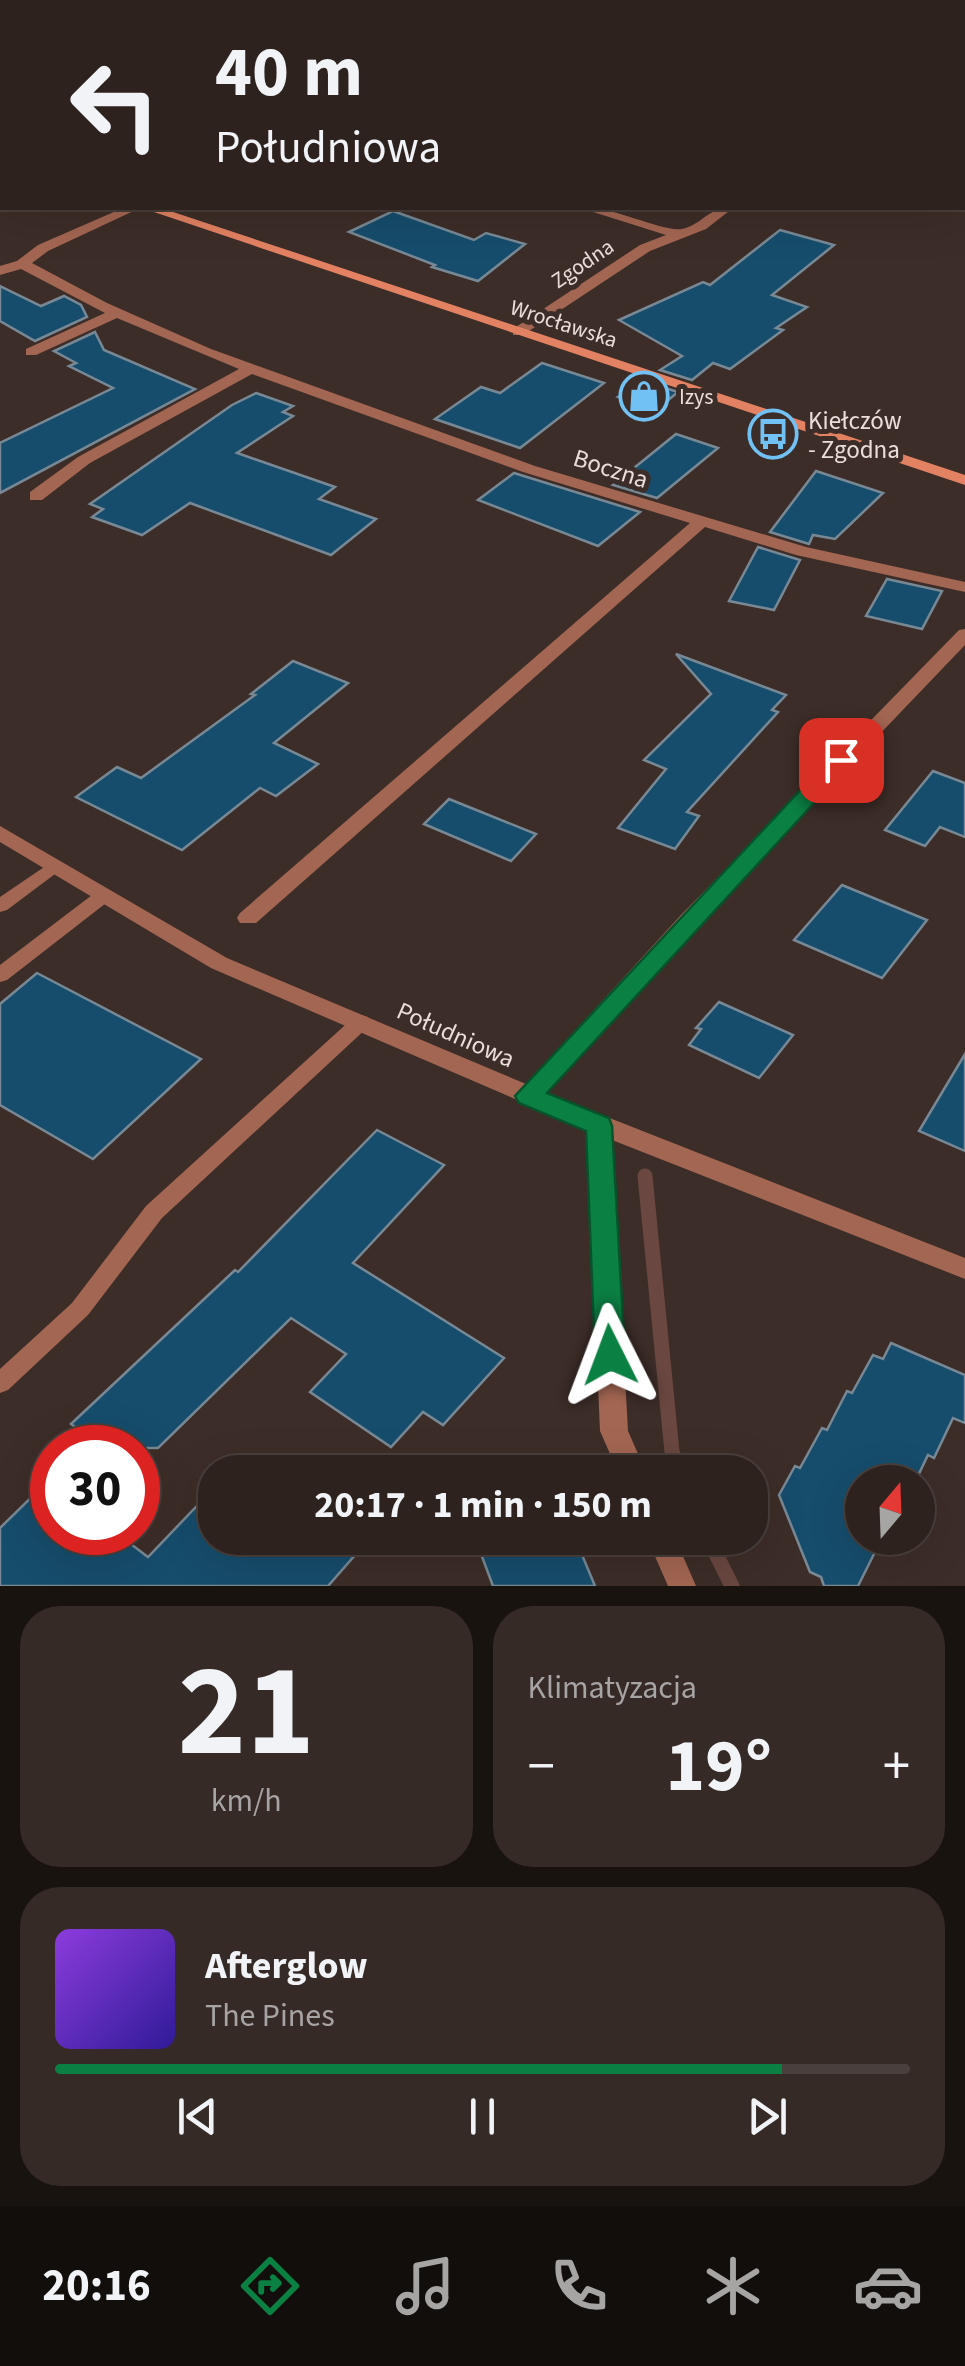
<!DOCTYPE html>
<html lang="pl">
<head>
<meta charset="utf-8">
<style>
	:root { --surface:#2e221e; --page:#362a27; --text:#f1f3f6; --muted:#a7a4a4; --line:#493f3c; --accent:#0b8043 }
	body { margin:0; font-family:"Source Sans 3",sans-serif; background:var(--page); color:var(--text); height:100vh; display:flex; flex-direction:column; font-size:38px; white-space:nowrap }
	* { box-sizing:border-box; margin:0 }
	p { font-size:32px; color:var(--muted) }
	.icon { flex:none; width:55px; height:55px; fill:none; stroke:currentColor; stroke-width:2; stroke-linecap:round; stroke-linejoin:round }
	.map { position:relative; height:1586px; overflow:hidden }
	.sheet { display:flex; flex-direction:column; gap:20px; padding:20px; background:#191310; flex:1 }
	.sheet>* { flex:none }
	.banner { position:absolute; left:0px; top:0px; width:965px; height:210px; box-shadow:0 10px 40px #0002,0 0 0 2px var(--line); background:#2e221e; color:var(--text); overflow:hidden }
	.needle { width:65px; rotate:19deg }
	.tools { position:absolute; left:845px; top:1465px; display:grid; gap:20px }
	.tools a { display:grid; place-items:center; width:90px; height:90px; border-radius:50%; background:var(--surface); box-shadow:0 10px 40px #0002,0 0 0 2px var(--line); font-size:50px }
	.speed { position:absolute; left:30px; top:1425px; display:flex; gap:20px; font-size:50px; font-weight:700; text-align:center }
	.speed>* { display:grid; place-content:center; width:130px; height:130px; border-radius:50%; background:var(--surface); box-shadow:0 10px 40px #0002,0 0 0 2px var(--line); line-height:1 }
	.speed .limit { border:15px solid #d22; background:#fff; color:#111 }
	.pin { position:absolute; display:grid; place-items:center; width:85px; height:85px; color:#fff; margin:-42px; border-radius:20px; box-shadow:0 5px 15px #0006 }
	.me { position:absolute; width:110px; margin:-55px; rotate:357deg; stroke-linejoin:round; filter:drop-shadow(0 0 8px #0008) }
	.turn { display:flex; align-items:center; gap:35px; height:210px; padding:0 50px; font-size:45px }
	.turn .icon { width:130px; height:130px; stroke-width:2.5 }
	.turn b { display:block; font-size:70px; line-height:85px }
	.big { font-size:75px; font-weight:700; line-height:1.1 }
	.sheet .widget { flex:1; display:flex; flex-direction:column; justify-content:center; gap:15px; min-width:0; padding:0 35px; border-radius:40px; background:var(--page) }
	.sheet .dial { align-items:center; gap:0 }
	.dial b { font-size:130px; line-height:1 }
	.song { display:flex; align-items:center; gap:30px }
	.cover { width:120px; height:120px; border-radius:15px; background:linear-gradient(135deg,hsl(270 70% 55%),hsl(250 70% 35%)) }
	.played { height:10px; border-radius:5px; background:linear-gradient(90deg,var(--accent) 85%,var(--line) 85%) }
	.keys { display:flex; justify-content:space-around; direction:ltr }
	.heat { display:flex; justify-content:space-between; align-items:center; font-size:55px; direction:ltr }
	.sheet .tiles { flex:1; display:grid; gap:20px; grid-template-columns:1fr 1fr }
	.widget:last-child { grid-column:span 2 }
	.trip { position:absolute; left:198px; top:1455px; width:570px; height:100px; border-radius:40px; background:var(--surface); box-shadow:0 10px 40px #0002,0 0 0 2px var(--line); font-weight:700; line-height:100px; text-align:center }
	.dock { display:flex; height:160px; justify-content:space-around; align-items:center; background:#120e0c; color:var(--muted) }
	.dock .icon { width:70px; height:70px }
	.dock .selected { color:var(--accent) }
	.dock b { font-size:45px; color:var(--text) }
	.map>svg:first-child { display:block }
</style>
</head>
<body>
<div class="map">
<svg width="965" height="1586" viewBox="0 0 965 1586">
	<rect width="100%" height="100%" fill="#3d2d28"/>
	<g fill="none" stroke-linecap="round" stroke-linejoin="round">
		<g stroke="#6a4741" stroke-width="15">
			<polyline points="645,1176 672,1452 681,1472"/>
			<polyline points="708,1538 732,1586"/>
		</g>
	</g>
	<g fill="#164d6c" stroke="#788995" stroke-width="2.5">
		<polygon points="393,211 474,240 486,233 525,244 478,281 432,267 435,265 349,232"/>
		<polygon points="780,230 834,245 772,295 807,307 776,328 783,330 730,369 713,363 692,380 660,370 682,356 619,320 703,282 710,285"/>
		<polygon points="0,286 41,306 64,296 81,305 87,317 35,341 0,321"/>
		<polygon points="95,332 104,350 195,389 0,493 0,443 113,388 69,366 76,363 54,351"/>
		<polygon points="542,363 604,383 520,448 435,419 481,387 500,393"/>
		<polygon points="643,381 678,392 656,410 618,397"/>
		<polygon points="256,393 293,406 283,412 293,416 237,453 335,487 319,499 376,519 331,555 190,503 142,535 92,517 103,509 90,504 232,405"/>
		<polygon points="676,434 718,448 657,498 613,485"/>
		<polygon points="816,471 883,493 835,539 813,535 809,544 770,532"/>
		<polygon points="514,473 640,512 598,546 478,500"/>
		<polygon points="758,547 800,560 774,610 729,601"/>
		<polygon points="887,579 942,591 922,629 866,616"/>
		<polygon points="676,654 786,695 772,710 778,712 687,812 699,816 675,849 618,828 666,769 644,760 711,694"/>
		<polygon points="293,661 348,683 274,743 318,764 276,796 260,788 182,850 76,797 117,767 141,778 255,695 251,694"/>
		<polygon points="933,771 965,783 965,837 940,827 925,846 885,830"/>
		<polygon points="449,799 536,834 511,861 424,824"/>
		<polygon points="842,885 927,920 882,978 794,940"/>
		<polygon points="37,973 201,1059 93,1159 0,1105 0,1004"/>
		<polygon points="719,1002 793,1035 759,1078 689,1045 701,1029 696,1028"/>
		<polygon points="965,1054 965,1151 919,1131"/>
		<polygon points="377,1130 444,1165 353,1263 504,1358 443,1425 423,1412 391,1447 310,1392 346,1354 291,1318 158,1448 104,1448 71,1424 235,1270 238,1272"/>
		<polygon points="891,1343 965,1375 965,1423 953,1418 934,1458 928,1455 915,1482 862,1482 862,1538 882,1538 858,1586 824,1586 821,1577 810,1572 779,1495 795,1466 800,1468 822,1428 827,1430 847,1391 852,1393 873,1355 883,1359"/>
		<polygon points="52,1477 52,1532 115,1532 148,1557 215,1487 215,1538 370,1538 328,1586 0,1586 0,1528"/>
		<polygon points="475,1538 575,1538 595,1586 493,1586"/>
	</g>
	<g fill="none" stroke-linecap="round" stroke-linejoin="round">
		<g fill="#a36652" fill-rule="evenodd">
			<polygon points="53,861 59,863 62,867 59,871 7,910 0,912 0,897"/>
			<polygon points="103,890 112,896 110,900 7,980 0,982 0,965 96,892"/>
			<polygon points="361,1015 368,1017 371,1022 368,1027 162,1218 88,1315 8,1390 0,1393 0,1369 72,1303 146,1206 354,1017"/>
		</g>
		<g fill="#a36652" fill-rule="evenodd">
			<polygon points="765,0 786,0 788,2 768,2"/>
			<polygon points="962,28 965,28 962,37"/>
			<polygon points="123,208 140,208 48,251 32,263 107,303 211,349 535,466 806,547 965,582 965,592 796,555 705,527 256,923 240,923 237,918 240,913 690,523 523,472 252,374 90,463 42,500 30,500 30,492 78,457 239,369 117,318 36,355 26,355 26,349 105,313 21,269 0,275 0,266 17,261 38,245"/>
			<path d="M589,208C616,208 663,232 682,229C704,224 709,206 733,208L706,229L650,251L523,335H513V329L640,245L666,235L590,211Z"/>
			<polygon points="965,629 965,645 697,925 546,1093 965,1258 965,1279 612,1140 628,1431 646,1472 618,1472 600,1431 587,1130 211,968 0,842 0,826 227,958 526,1084 681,915 959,630"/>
			<polygon points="647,1538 675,1538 696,1586 668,1586"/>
		</g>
		<g fill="#e28262" fill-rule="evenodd">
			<polygon points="0,135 2,136 2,144 0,143"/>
			<polygon points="142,208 161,208 965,475 965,485"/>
		</g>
	</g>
	<polygon fill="#0b8043" stroke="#07532c" stroke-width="2.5" points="841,753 852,760 849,765 547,1093 609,1118 612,1126 625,1355 621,1363 610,1367 599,1363 595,1355 586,1131 519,1103 515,1096 833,755"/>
	<defs>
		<g id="shop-ring" transform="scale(2.5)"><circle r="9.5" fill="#3d2d28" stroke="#71c1f5" stroke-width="1.5"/><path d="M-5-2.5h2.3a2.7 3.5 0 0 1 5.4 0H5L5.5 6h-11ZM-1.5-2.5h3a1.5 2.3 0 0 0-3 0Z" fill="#71c1f5"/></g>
		<g id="bus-ring" transform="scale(2.5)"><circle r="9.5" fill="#3d2d28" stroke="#71c1f5" stroke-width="1.5"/><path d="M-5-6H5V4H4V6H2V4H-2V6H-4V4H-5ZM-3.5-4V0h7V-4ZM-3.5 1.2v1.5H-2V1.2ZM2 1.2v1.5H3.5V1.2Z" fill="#71c1f5"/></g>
	</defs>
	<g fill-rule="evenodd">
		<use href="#shop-ring" x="644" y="396"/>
		<use href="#bus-ring" x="773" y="434"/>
	</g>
	<g text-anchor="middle" stroke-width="10" stroke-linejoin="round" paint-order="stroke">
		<g font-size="22" fill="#e9deda" stroke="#3d2d28">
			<text transform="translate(582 263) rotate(-34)" y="8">Zgodna</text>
			<text transform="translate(564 323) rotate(18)" y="8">Wrocławska</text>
		</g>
		<g font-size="22" fill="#e9deda" stroke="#3d2d28" text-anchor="start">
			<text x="679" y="404">Izys</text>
		</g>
		<g font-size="25" fill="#e9deda" stroke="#3d2d28" text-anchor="start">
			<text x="808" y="429">Kiełczów<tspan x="808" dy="29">- Zgodna</tspan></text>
		</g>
		<g font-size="25" fill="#e9deda" stroke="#3d2d28">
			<text transform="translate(611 468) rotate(18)" y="9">Boczna</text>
			<text transform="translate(456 1034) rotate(24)" y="9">Południowa</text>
		</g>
	</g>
</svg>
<div class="tools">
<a><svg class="needle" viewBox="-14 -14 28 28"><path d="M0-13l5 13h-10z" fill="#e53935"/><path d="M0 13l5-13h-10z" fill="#a7a4a4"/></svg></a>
</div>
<div class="speed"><div class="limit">30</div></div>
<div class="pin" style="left:841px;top:760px;background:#d93025"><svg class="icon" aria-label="arrive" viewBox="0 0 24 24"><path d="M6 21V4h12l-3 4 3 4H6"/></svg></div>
<svg class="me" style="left:610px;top:1355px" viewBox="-20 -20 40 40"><path d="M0-17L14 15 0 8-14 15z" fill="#0b8043" stroke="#fff" stroke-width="4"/></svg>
<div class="trip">20:17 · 1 min · 150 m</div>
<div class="banner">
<div class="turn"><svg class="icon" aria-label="left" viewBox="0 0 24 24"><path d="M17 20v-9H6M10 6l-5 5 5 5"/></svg><div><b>40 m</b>Południowa</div></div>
</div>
</div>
<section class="sheet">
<div class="tiles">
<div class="widget dial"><b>21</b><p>km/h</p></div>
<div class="widget"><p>Klimatyzacja</p>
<div class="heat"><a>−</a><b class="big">19°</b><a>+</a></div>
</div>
<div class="widget">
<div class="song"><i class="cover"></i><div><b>Afterglow</b><p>The Pines</p></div></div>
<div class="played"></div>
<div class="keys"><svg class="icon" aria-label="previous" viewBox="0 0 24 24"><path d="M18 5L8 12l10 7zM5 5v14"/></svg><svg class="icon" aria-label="pause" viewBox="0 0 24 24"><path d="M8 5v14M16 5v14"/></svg><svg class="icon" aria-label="next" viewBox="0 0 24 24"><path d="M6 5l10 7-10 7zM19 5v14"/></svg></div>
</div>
</div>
</section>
<nav class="dock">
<b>20:16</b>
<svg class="icon selected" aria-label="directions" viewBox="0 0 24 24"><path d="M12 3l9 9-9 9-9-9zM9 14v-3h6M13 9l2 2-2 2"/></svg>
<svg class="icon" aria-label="music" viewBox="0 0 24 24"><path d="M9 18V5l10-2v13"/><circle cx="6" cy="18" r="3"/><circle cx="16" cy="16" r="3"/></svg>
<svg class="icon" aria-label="phone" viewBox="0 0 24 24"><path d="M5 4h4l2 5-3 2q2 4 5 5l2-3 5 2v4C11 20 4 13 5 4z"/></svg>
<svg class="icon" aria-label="climate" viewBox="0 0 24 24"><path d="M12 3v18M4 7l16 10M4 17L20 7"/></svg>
<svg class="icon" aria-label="car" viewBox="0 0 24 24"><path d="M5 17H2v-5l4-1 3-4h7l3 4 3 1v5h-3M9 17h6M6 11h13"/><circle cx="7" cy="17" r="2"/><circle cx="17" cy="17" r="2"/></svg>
</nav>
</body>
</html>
